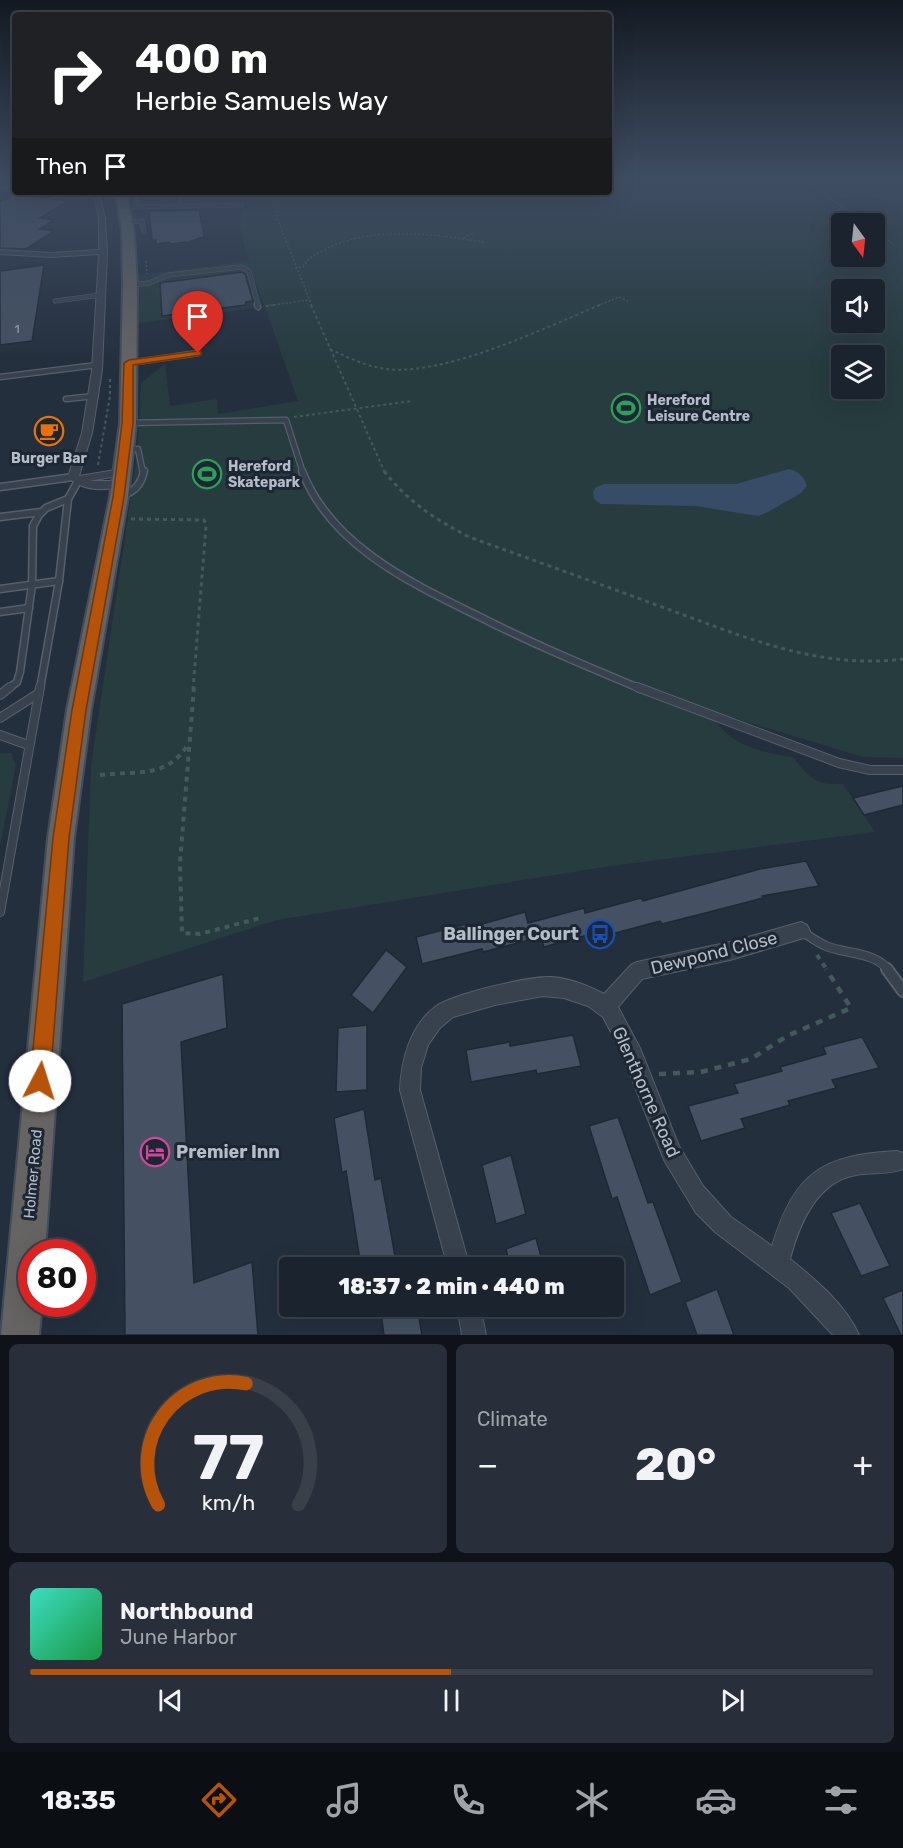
<!DOCTYPE html>
<html lang="en">
<head>
<meta charset="utf-8">
<style>
	:root { --surface:#1b232e; --page:#282f3a; --text:#f1f3f6; --muted:#a0a4aa; --line:#39404a; --accent:#b45309 }
	body { margin:0; font-family:Rubik,sans-serif; background:var(--page); color:var(--text); height:100vh; display:flex; flex-direction:column; font-size:22px; white-space:nowrap }
	* { box-sizing:border-box; margin:0 }
	p { font-size:20px; color:var(--muted) }
	.icon { flex:none; width:33px; height:33px; fill:none; stroke:currentColor; stroke-width:2; stroke-linecap:round; stroke-linejoin:round }
	.map { position:relative; height:1335px; overflow:hidden }
	.panel { display:flex; flex-direction:column; gap:9px; padding:9px; background:#0f1319; flex:1 }
	.panel>* { flex:none }
	.top-card { position:absolute; left:12px; top:12px; width:600px; height:183px; border-radius:6px; box-shadow:0 6px 24px #0002,0 0 0 2px var(--line); background:#202124; color:#fff; overflow:hidden }
	.needle { width:39px; rotate:165deg }
	.buttons { position:absolute; left:831px; top:213px; display:grid; gap:12px }
	.buttons a { display:grid; place-items:center; width:54px; height:54px; border-radius:6px; background:var(--surface); box-shadow:0 6px 24px #0002,0 0 0 2px var(--line); font-size:30px }
	.speed { position:absolute; left:18px; top:1239px; display:flex; gap:12px; font-size:30px; font-weight:700; text-align:center }
	.speed>* { display:grid; place-content:center; width:78px; height:78px; border-radius:50%; background:var(--surface); box-shadow:0 6px 24px #0002,0 0 0 2px var(--line); line-height:1 }
	.speed .limit { border:9px solid #d22; background:#fff; color:#111 }
	.pin { position:absolute; display:grid; place-items:center; width:51px; height:51px; color:#fff; margin:-62px -26px; border-radius:50% 50% 50% 0; rotate:-45deg; box-shadow:0 0 6px #0007 }
	.pin .icon { rotate:45deg }
	.me { position:absolute; width:66px; margin:-33px; rotate:5deg; stroke-linejoin:round; filter:drop-shadow(0 0 4px #0008) }
	.turn { display:flex; align-items:center; gap:21px; height:126px; padding:0 24px; font-size:27px }
	.turn .icon { width:78px; height:78px; stroke-width:2.5 }
	.turn b { display:block; font-size:42px; line-height:51px }
	.then { display:flex; align-items:center; height:57px; padding:0 24px; background:#0003; gap:12px; font-size:22px }
	.big { font-size:45px; font-weight:800; line-height:1.1 }
	.panel .card { flex:1; display:flex; flex-direction:column; justify-content:center; gap:9px; min-width:0; padding:0 21px; border-radius:9px; background:var(--page) }
	.panel .dial { align-items:center; gap:0 }
	.dial svg { height:156px; overflow:visible; fill:none; stroke:var(--line); stroke-width:7; stroke-linecap:round; text-anchor:middle }
	.dial text { fill:var(--text); stroke:none }
	.song { display:flex; align-items:center; gap:18px }
	.cover { width:72px; height:72px; border-radius:9px; background:linear-gradient(135deg,hsl(170 70% 55%),hsl(140 70% 35%)) }
	.played { height:6px; border-radius:3px; background:linear-gradient(90deg,var(--accent) 50%,var(--line) 50%) }
	.keys { display:flex; justify-content:space-around; direction:ltr }
	.heat { display:flex; justify-content:space-between; align-items:center; font-size:33px; direction:ltr }
	.panel .tiles { flex:1; display:grid; gap:9px; grid-template-columns:1fr 1fr }
	.card:last-child { grid-column:span 2 }
	.trip { position:absolute; left:279px; top:1257px; width:345px; height:60px; border-radius:6px; background:var(--surface); box-shadow:0 6px 24px #0002,0 0 0 2px var(--line); font-weight:800; line-height:60px; text-align:center }
	.tabs { display:flex; height:96px; justify-content:space-around; align-items:center; background:#0b0e12; color:var(--muted) }
	.tabs .icon { width:42px; height:42px }
	.tabs .selected { color:var(--accent) }
	.tabs b { font-size:27px; color:var(--text) }
	.map>svg:first-child { display:block }
</style>
</head>
<body>
<div class="map">
<svg width="903" height="1335" viewBox="0 0 903 1335">
	<rect width="100%" height="100%" fill="#242f3e"/>
	<g fill="#263c3f" fill-rule="evenodd">
		<path d="M609,178H903V758L863,757L711,711C725,745 760,752 793,757C810,778 814,785 843,784L875,832L604,867L277,920L83,982L91,766L138,449L141,383L165,364L170,406L217,399L218,414L298,401L253,273L262,307L139,323L137,275L249,261C240,228 234,223 253,192H609ZM842,224H874V256H842ZM842,290H874V322H842ZM842,356H874V388H842Z"/>
		<polygon points="0,753 11,753 16,765 0,846"/>
	</g>
	<path fill="#394c67" d="M789,469C799,472 804,476 807,486L801,493L768,512L758,516L696,506L601,504L594,499L593,492L596,487L605,484H736Z"/>
	<g fill="#455162" stroke="#1f2835" stroke-width="1.5">
		<polygon points="18,192 30,196 68,201 40,218 54,220 39,229 54,231 26,249 0,248 0,202"/>
		<polygon points="199,210 204,237 188,242 170,244 169,242 156,244 156,240 152,240 149,211"/>
		<polygon points="44,265 32,341 0,345 0,271"/>
		<polygon points="242,272 245,274 253,301 246,302 246,305 162,316 160,283"/>
		<polygon points="903,786 903,805 864,815 853,798"/>
		<polygon points="806,861 819,886 762,896 763,898 717,910 662,924 660,921 604,936 602,931 544,947 541,937 483,952 482,949 422,964 416,937 466,924 467,928 525,912 528,923 584,908 585,913 641,898 643,901 760,869"/>
		<polygon points="386,950 407,967 373,1013 351,995"/>
		<polygon points="223,974 227,1028 181,1042 194,1283 252,1262 258,1335 125,1335 122,1004"/>
		<polygon points="367,1025 367,1090 336,1092 338,1028"/>
		<polygon points="573,1035 581,1066 537,1074 536,1070 471,1082 466,1050 510,1042 510,1046"/>
		<polygon points="862,1037 879,1068 832,1080 836,1088 788,1101 790,1105 741,1119 745,1128 701,1141 688,1106 738,1093 734,1084 782,1071 780,1067 826,1054 823,1047"/>
		<polygon points="364,1109 375,1180 381,1178 395,1256 361,1267 346,1171 342,1173 334,1118"/>
		<polygon points="618,1117 648,1203 653,1202 682,1282 650,1295 617,1197 612,1199 589,1126"/>
		<polygon points="511,1155 526,1214 496,1224 482,1165"/>
		<polygon points="860,1203 890,1266 861,1276 831,1213"/>
		<polygon points="536,1238 544,1268 510,1268 506,1249"/>
		<polygon points="717,1289 734,1335 697,1335 685,1302"/>
		<polygon points="903,1290 903,1335 901,1335 883,1298"/>
		<polygon points="380,1306 417,1306 422,1335 384,1335"/>
	</g>
	<g fill="none" stroke-linecap="round" stroke-linejoin="round">
		<g stroke="#565f6c" stroke-width="5">
			<g id="service-far4">
				<polyline points="0,188 15,190"/>
				<polyline points="30,192 71,197 97,195"/>
				<polyline points="134,192 137,204 134,207"/>
				<polyline points="180,206 181,192"/>
				<polyline points="125,207 242,205"/>
				<polyline points="127,222 142,221 144,232"/>
				<polyline points="130,285 149,283 168,275 241,267 249,271 258,306"/>
				<polyline points="55,301 101,295"/>
			</g>
		</g>
		<g stroke="#565f6c" stroke-width="7">
			<g id="service-far3">
				<polyline points="257,305 258,307"/>
				<polyline points="129,363 198,353"/>
				<polyline points="0,377 97,365"/>
				<polyline points="66,399 94,396"/>
				<polyline points="128,423 286,420 303,473"/>
				<polyline points="126,449 138,449 143,473"/>
			</g>
		</g>
		<g stroke="#565f6c" stroke-width="9">
			<g id="service-far2">
				<path d="M302,471C331,546 411,583 478,616C531,643 586,666 641,689"/>
				<polyline points="0,487 73,477"/>
				<path d="M121,496C134,492 141,485 144,471"/>
				<polyline points="0,517 41,512"/>
				<polyline points="0,589 59,581"/>
				<polyline points="0,612 29,608"/>
				<polyline points="8,689 17,682 20,672 32,585 33,526 39,515 46,508 68,499"/>
				<polyline points="40,689 59,581 68,499 78,481"/>
			</g>
		</g>
		<g stroke="#565f6c" stroke-width="10">
			<g id="service-far1">
				<polyline points="637,687 839,763 870,770 903,770"/>
				<polyline points="0,695 10,687"/>
				<polyline points="0,718 39,693"/>
				<polyline points="0,735 28,745"/>
				<polyline points="0,912 40,687"/>
				<path d="M801,931C809,936 817,942 826,946C845,954 876,952 888,970"/>
			</g>
		</g>
		<g stroke="#565f6c" stroke-width="14">
			<polyline id="service" points="887,969 903,991"/>
		</g>
		<g stroke="#565f6c" stroke-width="2">
			<g id="minor">
				<path d="M93,192H99L105,219L107,252L102,370L92,433L79,476L122,469L127,472L122,475L89,481H120L125,484L124,486C104,491 82,491 68,477L82,433L92,370L99,254L51,257L0,254V250L51,253L99,250V219Z"/>
				<path d="M801,922L807,925L810,931L807,937L730,960L642,979L618,1007L640,1048L679,1146L703,1186L731,1217L772,1246C795,1172 822,1155 897,1151L903,1153V1169C889,1175 871,1172 856,1175C816,1182 799,1225 790,1259C815,1279 846,1305 859,1335H833L789,1288L715,1232L696,1213L664,1160L619,1047L603,1017L588,1006L564,998L543,996L495,1005L453,1017L440,1028L428,1045L421,1068L420,1090L470,1268H448L400,1090C401,1061 410,1026 435,1007C452,994 530,976 551,977C569,978 589,986 604,994L631,965L637,962L730,942Z"/>
				<polygon points="457,1306 480,1306 486,1335 462,1335"/>
			</g>
		</g>
		<g stroke="#434c59" stroke-width="4">
			<polygon id="trunk" points="116,192 126,192 134,232 137,285 136,423 128,497 91,710 74,838 45,1252 32,1252 32,1304 42,1304 39,1335 1,1335 48,838 67,710 110,497 120,423 123,285 122,232"/>
		</g>
		<g stroke="#44595c" stroke-width="1.5" stroke-dasharray="2 2" stroke-linecap="butt">
			<polyline points="804,178 865,224"/>
			<polyline points="284,192 279,200 277,218 312,306"/>
			<polyline points="874,231 892,243"/>
			<polyline points="464,238 473,233"/>
			<polyline points="146,261 147,274"/>
			<path d="M295,268L303,267C307,258 315,255 324,250C373,225 432,234 484,242"/>
			<polyline points="266,306 309,300"/>
			<polyline points="597,306 619,297 628,301"/>
		</g>
		<g stroke="#44595c" stroke-width="2" stroke-dasharray="3 3" stroke-linecap="butt">
			<polyline points="311,305 385,473"/>
			<polyline points="266,306 275,305"/>
			<path d="M330,349C349,358 365,366 386,369C446,376 544,328 600,305"/>
			<polyline points="294,417 412,401"/>
			<polyline points="98,465 110,396 110,376"/>
		</g>
		<g stroke="#44595c" stroke-width="3" stroke-dasharray="4 4" stroke-linecap="butt">
			<path d="M384,471C408,502 435,519 469,537C533,560 597,583 662,607C740,635 817,670 903,659"/>
			<polyline points="131,519 204,520 206,526 193,689"/>
		</g>
		<g stroke="#44595c" stroke-width="4" stroke-dasharray="5 5" stroke-linecap="butt">
			<polyline points="194,687 180,863 182,933 200,934 260,918"/>
			<path d="M100,775C138,770 166,780 189,743"/>
			<polyline points="817,955 827,970"/>
		</g>
		<polyline stroke="#44595c" stroke-width="4.5" stroke-dasharray="7 7" stroke-linecap="butt" points="659,1074 701,1072 751,1059 787,1036 851,1008 826,969"/>
		<use href="#service-far4" stroke="#38414e" stroke-width="4"/>
		<use href="#service-far3" stroke="#38414e" stroke-width="4.5"/>
		<use href="#service-far2" stroke="#38414e" stroke-width="6"/>
		<use href="#service-far1" stroke="#38414e" stroke-width="8"/>
		<use href="#service" stroke="#38414e" stroke-width="10"/>
		<use href="#minor" fill="#38414e" fill-rule="evenodd"/>
		<use href="#trunk" fill="#656462" fill-rule="evenodd"/>
	</g>
	<linearGradient id="sky" x2="0" y2="1"><stop stop-color="#141a22"/><stop offset="0.49" stop-color="#3f4d63"/><stop offset="1" stop-color="#3f4d63" stop-opacity="0"/></linearGradient>
	<rect width="903" height="364" fill="url(#sky)"/>
	<polygon fill="#b45309" stroke="#753606" stroke-width="1.5" points="198,351 201,351 201,355 133,365 133,423 124,497 86,710 69,838 50,1081 47,1088 40,1091 33,1088 30,1081 53,838 72,710 113,497 122,423 124,363 129,360"/>
	<defs>
		<g id="stadium-ring" transform="scale(1.5)"><circle r="9.5" fill="#1d2633" stroke="#2e9e5b" stroke-width="1.5"/><path d="M0-5a6.5 5 0 1 0 0 10a6.5 5 0 1 0 0-10ZM-3.5-1.8h7v3.6h-7Z" fill="#2e9e5b"/></g>
		<g id="cafe-ring" transform="scale(1.5)"><circle r="9.5" fill="#1d2633" stroke="#e8710a" stroke-width="1.5"/><path d="M-5.5-4.5H6V0H3Q3 3.5 0 3.5H-2.5Q-5.5 3.5-5.5 0ZM3-3.2v2h1.7v-2ZM-6 4.5H4V6H-6Z" fill="#e8710a"/></g>
		<g id="bus-ring" transform="scale(1.5)"><circle r="9.5" fill="#1d2633" stroke="#1a4fb4" stroke-width="1.5"/><path d="M-5-6H5V4H4V6H2V4H-2V6H-4V4H-5ZM-3.5-4V0h7V-4ZM-3.5 1.2v1.5H-2V1.2ZM2 1.2v1.5H3.5V1.2Z" fill="#1a4fb4"/></g>
		<g id="hotel-ring" transform="scale(1.5)"><circle r="9.5" fill="#1d2633" stroke="#d1479c" stroke-width="1.5"/><path d="M-6-4.5h1.5V1H6V5H4.5V3h-9V5H-6ZM-4 0a1.8 1.8 0 1 1 3.6 0ZM.5 0V-2.5h3Q6-2.5 6 0Z" fill="#d1479c"/></g>
	</defs>
	<g fill-rule="evenodd">
		<use href="#stadium-ring" x="626" y="408"/>
		<use href="#cafe-ring" x="49" y="431"/>
		<use href="#stadium-ring" x="207" y="474"/>
		<use href="#bus-ring" x="600" y="934"/>
		<use href="#hotel-ring" x="155" y="1152"/>
	</g>
	<g text-anchor="middle" stroke-width="6" stroke-linejoin="round" paint-order="stroke">
		<g font-size="12" fill="#98a1af">
			<text x="17" y="333">1</text>
		</g>
		<g font-size="14" font-weight="bold" fill="#b4bcc9" stroke="#1d2633" text-anchor="start">
			<text x="647" y="405">Hereford<tspan x="647" dy="16">Leisure Centre</tspan></text>
			<text x="49" y="463" text-anchor="middle">Burger Bar</text>
			<text x="228" y="471">Hereford<tspan x="228" dy="16">Skatepark</tspan></text>
		</g>
		<g font-size="15" fill="#b4bcc9" stroke="#1d2633">
			<text transform="translate(33 1174) rotate(-85)" y="5">Holmer Road</text>
		</g>
		<g font-size="18" font-weight="bold" fill="#b4bcc9" stroke="#1d2633" text-anchor="end">
			<text x="579" y="940">Ballinger Court</text>
			<text x="176" y="1158" text-anchor="start">Premier Inn</text>
		</g>
		<g font-size="18" fill="#b4bcc9" stroke="#1d2633">
			<text transform="translate(714 953) rotate(-14)" y="6">Dewpond Close</text>
			<text transform="translate(646 1092) rotate(66)" y="6">Glenthorne Road</text>
		</g>
	</g>
</svg>
<div class="buttons">
<a><svg class="needle" viewBox="-14 -14 28 28"><path d="M0-13l5 13h-10z" fill="#e53935"/><path d="M0 13l5-13h-10z" fill="#a0a4aa"/></svg></a>
<a><svg class="icon" aria-label="sound" viewBox="0 0 24 24"><path d="M4 9h4l5-4v14l-5-4H4zM17 9q2 3 0 6"/></svg></a>
<a><svg class="icon" aria-label="layers" viewBox="0 0 24 24"><path d="M12 4l9 5-9 5-9-5zM3 14l9 5 9-5"/></svg></a>
</div>
<div class="speed"><div class="limit">80</div></div>
<div class="pin" style="left:198px;top:353px;background:#d93025"><svg class="icon" aria-label="arrive" viewBox="0 0 24 24"><path d="M6 21V4h12l-3 4 3 4H6"/></svg></div>
<svg class="me" style="left:40px;top:1081px" viewBox="-20 -20 40 40"><circle r="19" fill="#fff"/><path d="M0-13L10 11 0 6-10 11z" fill="#b45309"/></svg>
<div class="trip">18:37 · 2 min · 440 m</div>
<div class="top-card">
<div class="turn"><svg class="icon" aria-label="right" viewBox="0 0 24 24"><path d="M7 20v-9h11M14 6l5 5-5 5"/></svg><div><b>400 m</b>Herbie Samuels Way</div></div>
<div class="then">Then<svg class="icon" aria-label="arrive" viewBox="0 0 24 24"><path d="M6 21V4h12l-3 4 3 4H6"/></svg></div>
</div>
</div>
<section class="panel">
<div class="tiles">
<div class="card dial"><svg viewBox="0 0 100 80">
<path d="M14 69A42 42 0 1 1 86 69"/>
<path d="M14 69A42 42 0 0 1 59 7" stroke="#b45309"/>
<text x="50" y="56" font-size="32" font-weight="700">77</text>
<text x="50" y="72" font-size="11">km/h</text>
</svg></div>
<div class="card"><p>Climate</p>
<div class="heat"><a>−</a><b class="big">20°</b><a>+</a></div>
</div>
<div class="card">
<div class="song"><i class="cover"></i><div><b>Northbound</b><p>June Harbor</p></div></div>
<div class="played"></div>
<div class="keys"><svg class="icon" aria-label="previous" viewBox="0 0 24 24"><path d="M18 5L8 12l10 7zM5 5v14"/></svg><svg class="icon" aria-label="pause" viewBox="0 0 24 24"><path d="M8 5v14M16 5v14"/></svg><svg class="icon" aria-label="next" viewBox="0 0 24 24"><path d="M6 5l10 7-10 7zM19 5v14"/></svg></div>
</div>
</div>
</section>
<nav class="tabs">
<b>18:35</b>
<svg class="icon selected" aria-label="directions" viewBox="0 0 24 24"><path d="M12 3l9 9-9 9-9-9zM9 14v-3h6M13 9l2 2-2 2"/></svg>
<svg class="icon" aria-label="music" viewBox="0 0 24 24"><path d="M9 18V5l10-2v13"/><circle cx="6" cy="18" r="3"/><circle cx="16" cy="16" r="3"/></svg>
<svg class="icon" aria-label="phone" viewBox="0 0 24 24"><path d="M5 4h4l2 5-3 2q2 4 5 5l2-3 5 2v4C11 20 4 13 5 4z"/></svg>
<svg class="icon" aria-label="climate" viewBox="0 0 24 24"><path d="M12 3v18M4 7l16 10M4 17L20 7"/></svg>
<svg class="icon" aria-label="car" viewBox="0 0 24 24"><path d="M5 17H2v-5l4-1 3-4h7l3 4 3 1v5h-3M9 17h6M6 11h13"/><circle cx="7" cy="17" r="2"/><circle cx="17" cy="17" r="2"/></svg>
<svg class="icon" aria-label="filters" viewBox="0 0 24 24"><path d="M4 7h16M4 17h16"/><circle cx="9" cy="7" r="2"/><circle cx="15" cy="17" r="2"/></svg>
</nav>
</body>
</html>
